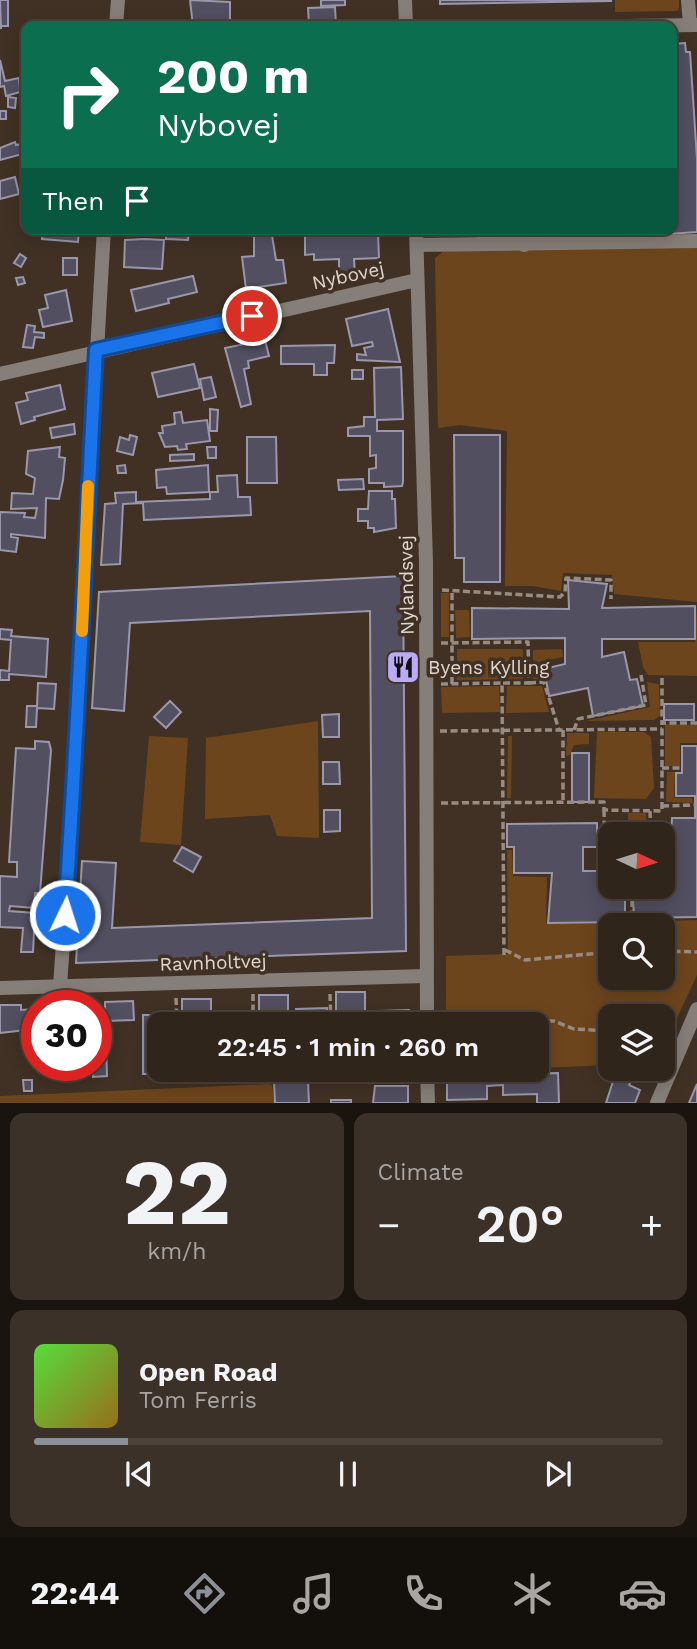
<!DOCTYPE html>
<html lang="en">
<head>
<meta charset="utf-8">
<style>
	:root { --surface:#30251b; --page:#3c3128; --text:#f1f3f6; --muted:#a8a5a3; --line:#4b423a; --accent:#8c9099 }
	body { margin:0; font-family:"Work Sans",sans-serif; background:var(--page); color:var(--text); height:100vh; display:flex; flex-direction:column; font-size:26px; white-space:nowrap }
	* { box-sizing:border-box; margin:0 }
	p { font-size:23px; color:var(--muted) }
	.icon { flex:none; width:38px; height:38px; fill:none; stroke:currentColor; stroke-width:2; stroke-linecap:round; stroke-linejoin:round }
	.map { position:relative; height:1103px; overflow:hidden }
	.drawer { display:flex; flex-direction:column; gap:10px; padding:10px; background:#1a140f; flex:1 }
	.drawer>* { flex:none }
	.hud { position:absolute; left:21px; top:21px; width:656px; height:214px; border-radius:14px; box-shadow:0 4px 18px #0003,0 0 0 2px var(--line); background:#0b6e4f; color:#fff; overflow:hidden }
	.needle { width:46px; rotate:94deg }
	.tools { position:absolute; left:598px; top:822px; display:grid; gap:14px }
	.tools a { display:grid; place-items:center; width:77px; height:77px; border-radius:14px; background:var(--surface); box-shadow:0 4px 18px #0003,0 0 0 2px var(--line); font-size:35px }
	.speed { position:absolute; left:21px; top:990px; display:flex; gap:14px; font-size:35px; font-weight:700; text-align:center }
	.speed>* { display:grid; place-content:center; width:91px; height:91px; border-radius:50%; background:var(--surface); box-shadow:0 4px 18px #0003,0 0 0 2px var(--line); line-height:1 }
	.speed .limit { border:10px solid #d22; background:#fff; color:#111 }
	.pin { position:absolute; display:grid; place-items:center; width:60px; height:60px; color:#fff; margin:-30px; border:4px solid #fff; border-radius:50%; box-shadow:0 2px 7px #0007 }
	.me { position:absolute; width:77px; margin:-38px; rotate:4deg; stroke-linejoin:round; filter:drop-shadow(0 0 5px #0008) }
	.turn { display:flex; align-items:center; gap:24px; height:147px; padding:0 21px; font-size:32px }
	.turn .icon { width:91px; height:91px; stroke-width:2.5 }
	.turn b { display:block; font-size:49px; line-height:60px }
	.then { display:flex; align-items:center; height:66px; padding:0 21px; background:#0003; gap:14px; font-size:26px }
	.big { font-size:52px; font-weight:600; line-height:1.1 }
	.drawer .widget { flex:1; display:flex; flex-direction:column; justify-content:center; gap:10px; min-width:0; padding:0 24px; border-radius:14px; background:var(--page) }
	.drawer .dial { align-items:center; gap:0 }
	.dial b { font-size:91px; line-height:1 }
	.song { display:flex; align-items:center; gap:21px }
	.cover { width:84px; height:84px; border-radius:10px; background:linear-gradient(135deg,hsl(110 70% 55%),hsl(40 70% 35%)) }
	.played { height:7px; border-radius:4px; background:linear-gradient(90deg,var(--accent) 15%,var(--line) 15%) }
	.keys { display:flex; justify-content:space-around; direction:ltr }
	.heat { display:flex; justify-content:space-between; align-items:center; font-size:38px; direction:ltr }
	.drawer .tiles { flex:1; display:grid; gap:10px; grid-template-columns:1fr 1fr }
	.widget:last-child { grid-column:span 2 }
	.trip { position:absolute; left:147px; top:1012px; width:402px; height:70px; border-radius:14px; background:var(--surface); box-shadow:0 4px 18px #0003,0 0 0 2px var(--line); font-weight:600; line-height:70px; text-align:center }
	.tabs { display:flex; height:112px; justify-content:space-around; align-items:center; background:#130f0b; color:var(--muted) }
	.tabs .icon { width:49px; height:49px }
	.tabs .on { color:var(--accent) }
	.tabs b { font-size:32px; color:var(--text) }
	.map>svg:first-child { display:block }
</style>
</head>
<body>
<div class="map">
<svg width="697" height="1103" viewBox="0 0 697 1103">
	<rect width="100%" height="100%" fill="#403124"/>
	<g fill="#6d451d">
		<polygon points="615,0 679,0 679,8 677,11 615,12"/>
		<polygon points="697,246 697,676 648,675 643,667 638,642 695,642 697,602 614,594 612,575 563,573 561,591 533,586 505,586 507,431 460,425 438,428 435,258 444,251"/>
		<rect x="441" y="593" width="8" height="44"/>
		<polygon points="455,610 469,610 470,637 456,638"/>
		<polygon points="523,649 523,679 457,680 457,649"/>
		<polygon points="562,649 563,657 540,662 543,679 533,679 533,650"/>
		<polygon points="647,682 659,684 660,716 654,720 586,721 650,707"/>
		<polygon points="499,686 500,712 442,713 441,687"/>
		<polygon points="507,686 542,686 549,712 506,713"/>
		<polygon points="318,721 319,838 277,836 270,815 205,819 206,738"/>
		<polygon points="665,724 697,725 697,743 680,743 680,766 665,766"/>
		<polygon points="597,732 644,732 651,737 654,788 646,799 594,798"/>
		<polygon points="567,733 589,733 589,744 574,745 570,755 566,756"/>
		<polygon points="149,736 188,738 181,845 140,842"/>
		<polygon points="508,736 512,736 511,798 507,798"/>
		<polygon points="667,772 675,772 674,798 692,798 693,803 666,802"/>
		<polygon points="628,813 646,813 647,835 628,835"/>
		<polygon points="507,850 512,850 513,876 547,877 546,924 629,923 629,926 611,926 611,978 663,978 663,926 637,926 637,922 697,920 697,975 663,1048 663,1017 611,1017 611,1065 537,1068 537,1024 446,1024 446,956 508,954"/>
		<polygon points="268,1084 272,1085 274,1103 0,1103 0,1096"/>
	</g>
	<g fill="#524f61" stroke="#9a97ac" stroke-width="2">
		<polygon points="0,0 8,0 8,26 1,26 1,29"/>
		<polygon points="190,0 230,2 230,20 223,20 224,26 193,26"/>
		<polygon points="321,0 345,0 345,5 321,6"/>
		<polygon points="440,0 611,0 611,1 440,4"/>
		<polygon points="335,7 336,26 309,26 308,8"/>
		<polygon points="685,43 686,52 690,52 697,159 697,232 668,234 668,229 672,229 672,208 676,207 675,197 672,197 672,44"/>
		<polygon points="0,60 5,81 19,78 20,92 6,96 4,86 0,87"/>
		<polygon points="8,97 16,98 15,108 8,107"/>
		<rect x="0" y="111" width="6" height="8"/>
		<polygon points="15,142 16,145 26,143 26,153 0,160 0,148"/>
		<polygon points="15,177 19,194 0,199 0,181"/>
		<polygon points="43,229 79,229 78,242 42,239"/>
		<polygon points="126,229 157,229 126,233"/>
		<polygon points="166,229 189,229 188,240 166,239"/>
		<polygon points="254,229 271,229 276,260 283,260 286,283 246,289 242,257 254,256"/>
		<polygon points="325,229 345,229 345,234 378,233 379,258 354,259 355,276 339,272 339,259 314,260 314,254 305,255 305,230 314,230 314,235 325,235"/>
		<polygon points="477,229 509,229 509,235 478,237"/>
		<polygon points="573,229 605,229 606,233 574,235"/>
		<polygon points="145,239 164,240 162,269 124,267 125,240"/>
		<polygon points="20,254 26,258 21,267 14,263"/>
		<rect x="63" y="258" width="14" height="17"/>
		<polygon points="193,276 197,292 168,299 169,303 136,311 131,290"/>
		<polygon points="23,277 25,283 18,285 16,278"/>
		<polygon points="66,290 72,321 43,327 39,310 48,308 45,295"/>
		<polygon points="388,309 400,362 357,360 357,354 366,355 364,348 373,346 372,342 352,346 346,319"/>
		<polygon points="27,325 35,326 34,332 44,333 44,338 35,337 33,348 23,347"/>
		<polygon points="265,340 269,356 248,361 249,368 244,369 251,404 241,407 225,348"/>
		<polygon points="335,345 334,363 327,363 327,375 314,375 314,364 281,364 281,346"/>
		<polygon points="194,364 200,388 158,397 152,373"/>
		<polygon points="401,367 403,419 377,420 377,431 403,431 403,482 402,486 384,487 384,483 369,483 369,469 376,468 376,455 370,456 370,436 348,436 348,428 364,426 364,417 375,417 374,368"/>
		<rect x="352" y="370" width="11" height="9"/>
		<polygon points="211,377 216,397 204,400 200,379"/>
		<polygon points="60,385 65,409 34,417 35,420 21,424 16,403 28,400 26,393"/>
		<polygon points="210,409 218,410 217,431 210,431"/>
		<polygon points="181,412 183,423 207,420 210,441 186,444 187,449 178,450 177,446 165,447 159,433 163,433 162,426 175,424 174,413"/>
		<polygon points="74,424 75,434 52,438 50,428"/>
		<polygon points="130,435 137,437 133,455 117,451 120,437 129,440"/>
		<polygon points="454,435 500,435 500,582 464,582 464,558 455,558"/>
		<polygon points="247,437 276,437 277,483 247,483"/>
		<polygon points="60,447 59,457 65,458 63,480 59,499 46,498 45,538 11,534 11,537 18,538 16,552 0,550 0,512 25,513 24,517 35,518 37,508 11,509 12,493 33,494 35,478 26,474 28,451"/>
		<polygon points="207,447 216,447 216,458 208,458"/>
		<polygon points="194,454 194,460 170,461 170,455"/>
		<polygon points="125,465 126,473 118,473 117,466"/>
		<polygon points="208,465 209,492 167,494 166,487 157,488 156,470"/>
		<polygon points="237,475 238,497 250,497 251,515 144,520 143,503 123,504 120,564 101,565 105,504 116,503 115,493 136,492 136,502 210,499 210,492 218,492 217,476"/>
		<polygon points="363,479 364,489 339,490 338,480"/>
		<polygon points="369,491 392,491 392,499 395,499 396,528 374,532 374,528 368,528 368,521 358,521 358,509 368,509"/>
		<polygon points="403,576 406,951 76,963 82,861 116,863 112,928 372,918 370,611 130,623 124,711 92,708 99,592"/>
		<polygon points="568,580 607,584 602,608 695,606 695,639 602,639 602,657 624,652 630,680 637,679 643,706 593,716 588,688 549,696 544,669 565,664 565,638 472,639 472,608 569,609"/>
		<polygon points="0,629 12,630 11,636 48,639 46,677 9,674 9,680 0,680 0,670 9,671 11,640 0,639"/>
		<polygon points="38,683 56,684 54,709 37,708 36,727 26,727 27,706 37,706"/>
		<polygon points="170,701 181,712 166,728 154,717"/>
		<rect x="664" y="704" width="30" height="16"/>
		<polygon points="339,714 339,737 323,737 322,715"/>
		<polygon points="35,741 49,742 51,750 40,893 35,893 34,908 10,906 9,911 35,913 33,952 21,952 23,928 0,927 0,876 17,877 17,862 9,862 16,748 35,749"/>
		<polygon points="682,746 697,746 697,917 634,918 633,900 625,900 625,922 548,923 552,873 514,873 514,847 507,847 507,824 597,823 597,847 583,847 583,871 611,871 611,887 663,887 663,867 669,867 672,818 695,818 695,796 676,796 676,773 682,773"/>
		<rect x="572" y="753" width="17" height="49"/>
		<polygon points="323,762 339,762 340,784 323,784"/>
		<polygon points="324,810 340,810 340,831 324,832"/>
		<polygon points="182,847 201,857 193,872 174,861"/>
		<rect x="336" y="992" width="29" height="20"/>
		<polygon points="259,995 288,995 288,1015 259,1014"/>
		<rect x="182" y="999" width="29" height="19"/>
		<polygon points="87,1001 87,1006 38,1006 38,1004"/>
		<polygon points="133,1001 134,1020 105,1021 105,1002"/>
		<polygon points="0,1005 21,1005 21,1010 34,1009 34,1029 0,1033"/>
		<polygon points="327,1008 327,1024 297,1024 296,1009"/>
		<polygon points="409,1010 409,1024 379,1024 379,1011"/>
		<rect x="220" y="1012" width="30" height="12"/>
		<polygon points="143,1015 173,1015 173,1024 159,1024 159,1069 173,1069 173,1074 143,1074"/>
		<polygon points="96,1041 106,1041 107,1076 93,1077"/>
		<polygon points="220,1069 251,1069 220,1071"/>
		<polygon points="616,1072 632,1079 629,1085 640,1090 635,1103 606,1103"/>
		<polygon points="558,1073 559,1103 537,1103 537,1094 503,1095 503,1085 487,1086 487,1099 447,1100 447,1075"/>
		<polygon points="23,1080 32,1080 32,1091 24,1091"/>
		<polygon points="308,1082 309,1103 275,1103 274,1083"/>
		<polygon points="697,1084 697,1103 689,1103"/>
		<polygon points="375,1086 408,1086 408,1103 373,1103"/>
		<rect x="331" y="1100" width="20" height="3"/>
	</g>
	<g fill="none" stroke-linecap="round" stroke-linejoin="round">
		<g stroke="#988c82" stroke-width="3.5" stroke-dasharray="7 3.5" stroke-linecap="butt">
			<polyline points="442,590 560,597 565,592 566,578 611,580 611,599"/>
			<polyline points="441,643 528,642 529,683 502,683 504,956"/>
			<polyline points="662,678 662,723 697,723"/>
			<polyline points="529,683 544,682 559,730"/>
			<polyline points="441,684 502,683"/>
			<polyline points="452,684 452,591"/>
			<polyline points="563,730 563,801"/>
			<polyline points="574,730 578,719 646,705 641,675"/>
			<polyline points="440,731 662,729"/>
			<polyline points="662,768 682,768"/>
			<polyline points="441,803 604,802 604,810 662,811 662,723"/>
			<polyline points="662,806 695,805"/>
			<polyline points="604,810 605,852 611,852"/>
			<polyline points="650,811 651,835"/>
			<polyline points="632,900 632,926"/>
			<polyline points="505,950 525,960 611,952"/>
			<polyline points="663,951 697,952"/>
			<polyline points="253,994 253,1024"/>
			<polyline points="330,994 331,1024"/>
			<polyline points="176,998 177,1024"/>
			<polyline points="443,1023 554,1021 574,1029 611,1031"/>
			<polyline points="178,1069 178,1079 411,1075"/>
			<polyline points="254,1069 254,1078"/>
			<polyline points="332,1069 332,1076"/>
		</g>
		<g stroke="#867e78" stroke-width="14">
			<polyline points="405,0 406,26"/>
			<polyline points="688,0 690,25"/>
			<polyline points="116,26 118,0"/>
			<polyline points="625,26 697,25"/>
			<polyline points="416,229 426,562 427,1024"/>
			<polyline points="523,229 524,245"/>
			<polyline points="417,245 697,241"/>
			<polyline points="0,374 417,280"/>
			<path d="M60,986C78,734 89,482 104,229"/>
			<polyline points="0,988 426,976"/>
			<polyline points="427,1069 428,1103"/>
			<polyline points="657,1103 697,1009"/>
		</g>
	</g>
	<g fill="none" stroke-linecap="round" stroke-linejoin="round">
		<g stroke="#114b97" stroke-width="18">
			<path id="route" d="M65,915C78,727 86,539 96,350L252,316"/>
		</g>
		<use href="#route" stroke="#1a73e8" stroke-width="12"/>
		<polyline stroke="#f59e0b" stroke-width="12" points="82,631 88,486"/>
	</g>
	<defs>
		<g id="restaurant-square" transform="scale(1.75)"><rect x="-9" y="-9" width="18" height="18" rx="4" fill="#baaaf7" stroke="#403124"/><path d="M-5-6h1v4h1v-4h1v4h1v-4h1v5L-1.5 .5V6h-2V.5L-5-1ZM5-6V6H3V1.5H1.5Q1.5-4 5-6Z" fill="#111"/></g>
	</defs>
	<g fill-rule="evenodd">
		<use href="#restaurant-square" x="403" y="667"/>
	</g>
	<g text-anchor="middle" stroke-width="7" stroke-linejoin="round" paint-order="stroke">
		<g font-size="19" fill="#e1d7cf" stroke="#403124">
			<text transform="translate(348 275) rotate(-12)" y="7">Nybovej</text>
			<text transform="translate(406 585) rotate(-91)" y="7">Nylandsvej</text>
			<text transform="translate(213 962) rotate(-2)" y="7">Ravnholtvej</text>
		</g>
		<g font-size="19" fill="#e1d7cf" stroke="#403124" text-anchor="start">
			<text x="428" y="674">Byens Kylling</text>
		</g>
	</g>
</svg>
<div class="tools">
<a><svg class="needle" viewBox="-14 -14 28 28"><path d="M0-13l5 13h-10z" fill="#e53935"/><path d="M0 13l5-13h-10z" fill="#a8a5a3"/></svg></a>
<a><svg class="icon" aria-label="search" viewBox="0 0 24 24"><circle cx="10" cy="10" r="6"/><path d="M15 15l6 6"/></svg></a>
<a><svg class="icon" aria-label="layers" viewBox="0 0 24 24"><path d="M12 4l9 5-9 5-9-5zM3 14l9 5 9-5"/></svg></a>
</div>
<div class="speed"><div class="limit">30</div></div>
<div class="pin" style="left:252px;top:316px;background:#d93025"><svg class="icon" aria-label="arrive" viewBox="0 0 24 24"><path d="M6 21V4h12l-3 4 3 4H6"/></svg></div>
<svg class="me" style="left:65px;top:915px" viewBox="-20 -20 40 40"><circle r="17" fill="#1a73e8" stroke="#fff" stroke-width="3"/><path d="M0-11L8 9 0 5-8 9z" fill="#fff"/></svg>
<div class="trip">22:45 · 1 min · 260 m</div>
<div class="hud">
<div class="turn"><svg class="icon" aria-label="right" viewBox="0 0 24 24"><path d="M7 20v-9h11M14 6l5 5-5 5"/></svg><div><b>200 m</b>Nybovej</div></div>
<div class="then">Then<svg class="icon" aria-label="arrive" viewBox="0 0 24 24"><path d="M6 21V4h12l-3 4 3 4H6"/></svg></div>
</div>
</div>
<section class="drawer">
<div class="tiles">
<div class="widget dial"><b>22</b><p>km/h</p></div>
<div class="widget"><p>Climate</p>
<div class="heat"><a>−</a><b class="big">20°</b><a>+</a></div>
</div>
<div class="widget">
<div class="song"><i class="cover"></i><div><b>Open Road</b><p>Tom Ferris</p></div></div>
<div class="played"></div>
<div class="keys"><svg class="icon" aria-label="previous" viewBox="0 0 24 24"><path d="M18 5L8 12l10 7zM5 5v14"/></svg><svg class="icon" aria-label="pause" viewBox="0 0 24 24"><path d="M8 5v14M16 5v14"/></svg><svg class="icon" aria-label="next" viewBox="0 0 24 24"><path d="M6 5l10 7-10 7zM19 5v14"/></svg></div>
</div>
</div>
</section>
<nav class="tabs">
<b>22:44</b>
<svg class="icon on" aria-label="directions" viewBox="0 0 24 24"><path d="M12 3l9 9-9 9-9-9zM9 14v-3h6M13 9l2 2-2 2"/></svg>
<svg class="icon" aria-label="music" viewBox="0 0 24 24"><path d="M9 18V5l10-2v13"/><circle cx="6" cy="18" r="3"/><circle cx="16" cy="16" r="3"/></svg>
<svg class="icon" aria-label="phone" viewBox="0 0 24 24"><path d="M5 4h4l2 5-3 2q2 4 5 5l2-3 5 2v4C11 20 4 13 5 4z"/></svg>
<svg class="icon" aria-label="climate" viewBox="0 0 24 24"><path d="M12 3v18M4 7l16 10M4 17L20 7"/></svg>
<svg class="icon" aria-label="car" viewBox="0 0 24 24"><path d="M5 17H2v-5l4-1 3-4h7l3 4 3 1v5h-3M9 17h6M6 11h13"/><circle cx="7" cy="17" r="2"/><circle cx="17" cy="17" r="2"/></svg>
</nav>
</body>
</html>
